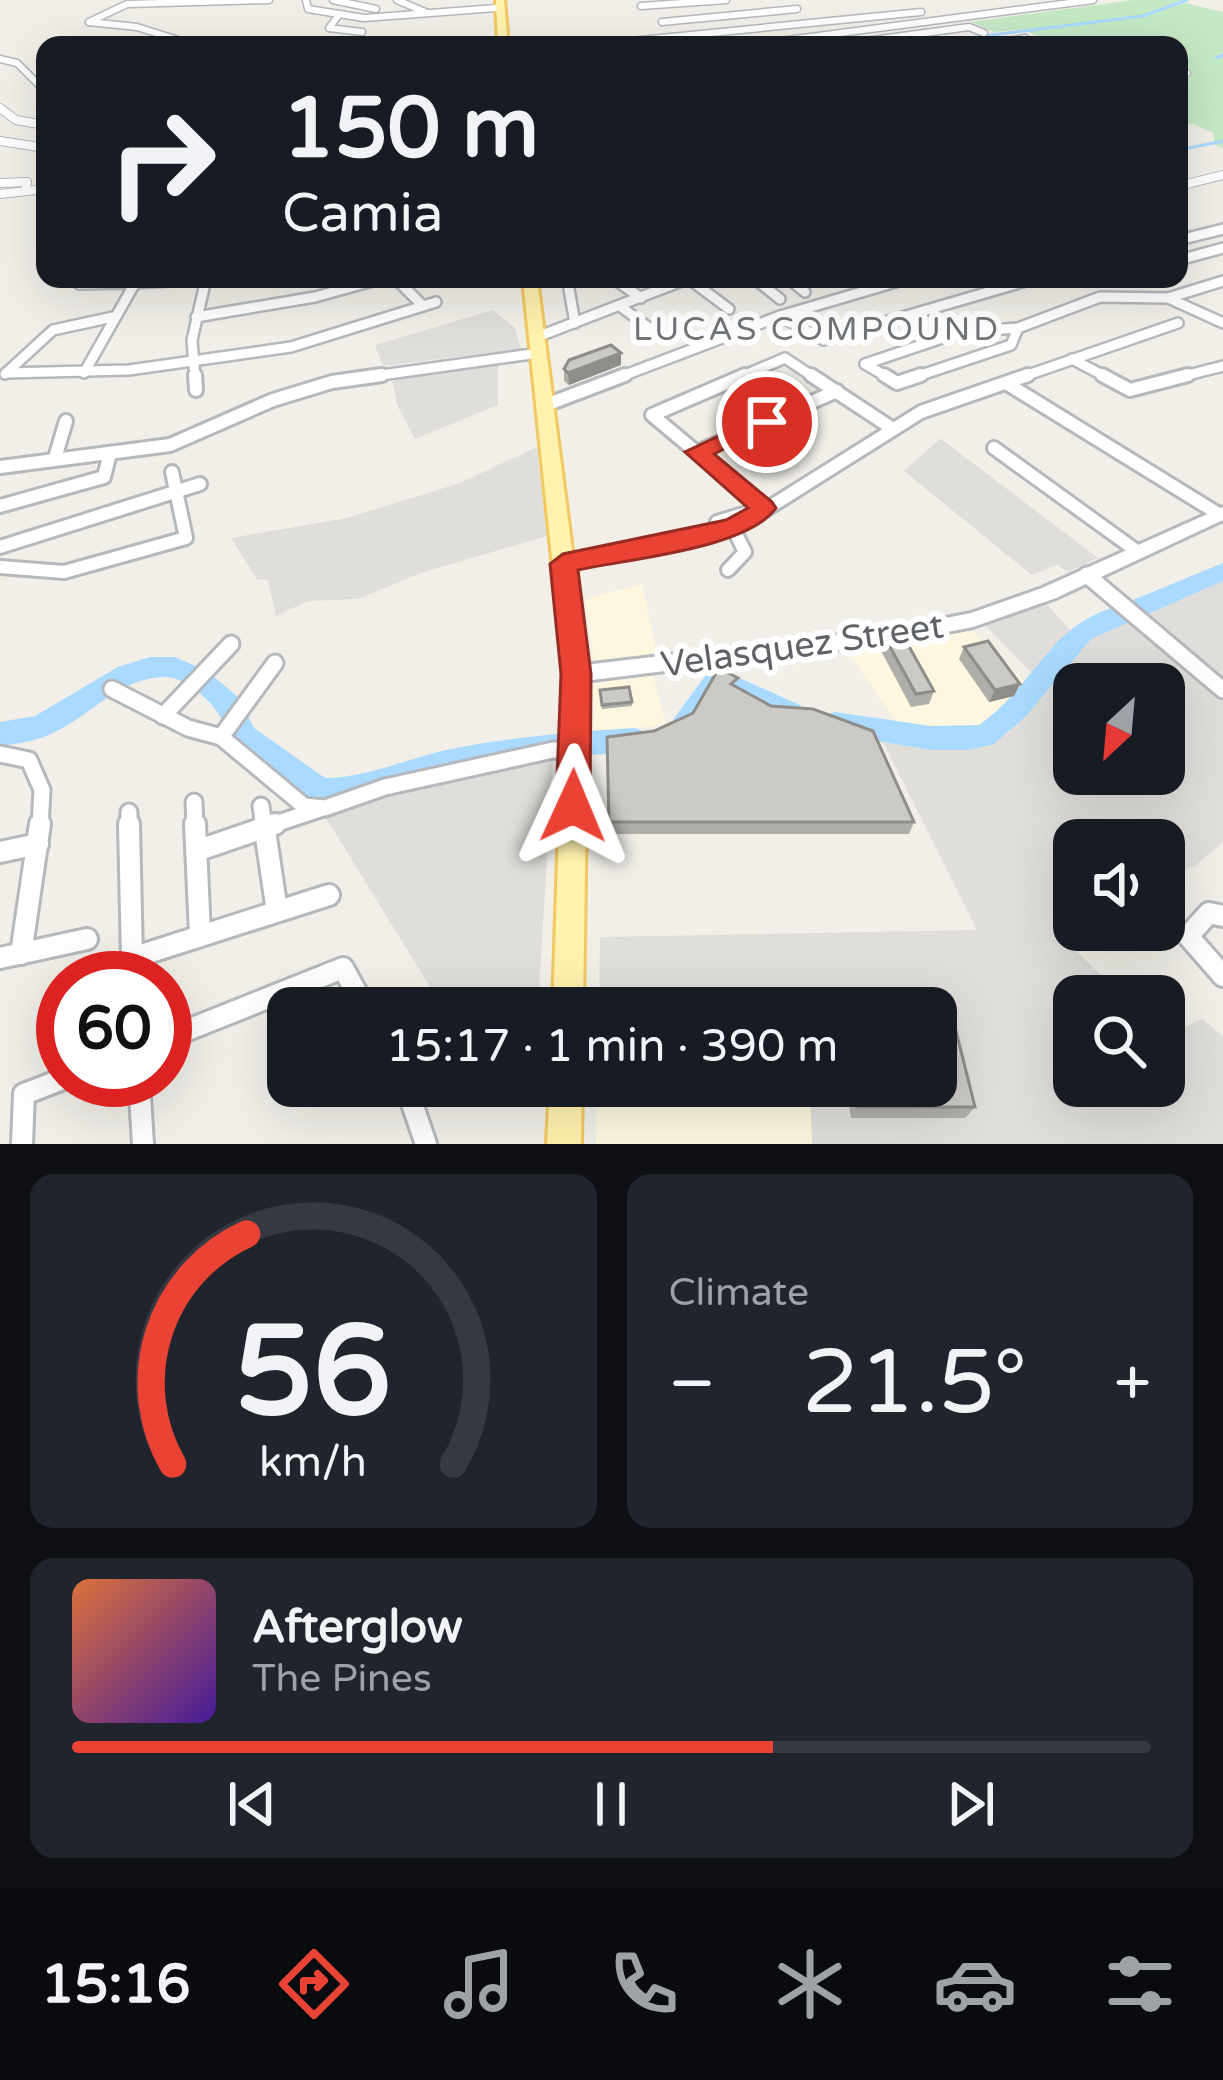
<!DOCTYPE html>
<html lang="en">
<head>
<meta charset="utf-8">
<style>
	:root { --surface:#171b24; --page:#20242c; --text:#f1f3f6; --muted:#9ea1a6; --line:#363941; --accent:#ea4335 }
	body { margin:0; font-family:"Varela Round",sans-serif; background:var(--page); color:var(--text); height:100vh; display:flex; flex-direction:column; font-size:45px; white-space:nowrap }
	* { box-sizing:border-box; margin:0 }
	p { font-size:39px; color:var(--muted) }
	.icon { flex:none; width:66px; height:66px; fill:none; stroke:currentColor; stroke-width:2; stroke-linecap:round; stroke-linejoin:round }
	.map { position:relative; height:1144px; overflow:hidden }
	.details { display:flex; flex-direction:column; gap:30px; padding:30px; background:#0d0f14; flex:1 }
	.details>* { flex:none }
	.guide { position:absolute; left:36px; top:36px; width:1152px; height:252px; border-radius:24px; box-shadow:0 12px 48px #0002; background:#171b24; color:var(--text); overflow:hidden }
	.needle { width:78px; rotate:206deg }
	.buttons { position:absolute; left:1053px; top:663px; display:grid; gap:24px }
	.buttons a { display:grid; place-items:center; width:132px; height:132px; border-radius:24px; background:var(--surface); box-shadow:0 12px 48px #0002; font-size:60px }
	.speed { position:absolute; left:36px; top:951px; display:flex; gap:24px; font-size:60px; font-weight:700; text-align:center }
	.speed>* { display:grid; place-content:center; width:156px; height:156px; border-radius:50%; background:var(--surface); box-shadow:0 12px 48px #0002; line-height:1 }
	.speed .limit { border:18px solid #d22; background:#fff; color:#111 }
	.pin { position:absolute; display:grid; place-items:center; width:102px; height:102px; color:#fff; margin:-51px; border:6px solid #fff; border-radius:50%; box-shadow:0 3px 12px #0007 }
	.me { position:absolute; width:132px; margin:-66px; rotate:1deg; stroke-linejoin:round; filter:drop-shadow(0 0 9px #0008) }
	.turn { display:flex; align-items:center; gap:42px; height:252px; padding:0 48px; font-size:54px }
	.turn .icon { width:156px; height:156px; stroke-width:2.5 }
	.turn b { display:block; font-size:84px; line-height:102px }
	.big { font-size:90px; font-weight:600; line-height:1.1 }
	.details .tile { flex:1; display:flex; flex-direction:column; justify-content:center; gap:18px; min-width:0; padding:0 42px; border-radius:24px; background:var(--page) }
	.details .dial { align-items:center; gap:0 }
	.dial svg { height:312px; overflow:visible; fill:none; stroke:var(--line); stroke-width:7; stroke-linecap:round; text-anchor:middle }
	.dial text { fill:var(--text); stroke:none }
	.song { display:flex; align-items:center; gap:36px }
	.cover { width:144px; height:144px; border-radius:18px; background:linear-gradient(135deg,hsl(20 70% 55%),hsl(260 70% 35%)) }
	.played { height:12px; border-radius:6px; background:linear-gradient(90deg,var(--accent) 65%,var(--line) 65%) }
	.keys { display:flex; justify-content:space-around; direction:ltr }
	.heat { display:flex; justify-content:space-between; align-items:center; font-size:66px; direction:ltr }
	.details .tiles { flex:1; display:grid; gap:30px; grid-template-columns:1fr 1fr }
	.tile:last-child { grid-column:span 2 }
	.trip { position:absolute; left:267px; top:987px; width:690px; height:120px; border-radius:24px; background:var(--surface); box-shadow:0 12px 48px #0002; font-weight:600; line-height:120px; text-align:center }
	.menu { display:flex; height:192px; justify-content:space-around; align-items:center; background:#090b0e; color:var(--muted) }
	.menu .icon { width:84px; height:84px }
	.menu .on { color:var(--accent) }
	.menu b { font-size:54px; color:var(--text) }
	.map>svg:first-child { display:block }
</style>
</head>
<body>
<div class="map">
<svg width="1223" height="1144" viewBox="0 0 1223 1144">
	<rect width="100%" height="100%" fill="#f1efe8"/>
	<g fill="#fef7e0">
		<polygon points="642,584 658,657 594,666 585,598"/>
		<polygon points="970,628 1028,685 1002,722 981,733 900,729 846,649"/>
		<polygon points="652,671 666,724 594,734 593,678"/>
		<polygon points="597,1086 810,1086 812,1144 596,1144"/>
	</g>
	<g fill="#e0deda" fill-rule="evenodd">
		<polygon points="493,310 515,328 521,349 383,366 375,345"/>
		<polygon points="498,361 498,405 415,439 397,405 391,373"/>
		<polygon points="940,439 941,439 1098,558 1068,572 1057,565 1032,575 904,471"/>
		<polygon points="537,447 547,536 421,573 358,599 308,601 276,616 268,580 257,579 231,538 347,518 460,483"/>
		<polygon points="1223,575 1223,676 1144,611"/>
		<polygon points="1045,602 1073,634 1034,675 982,622"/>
		<path d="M1129,620L1223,702V842L1196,865L1164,880V840H1074V921L1055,930L1122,996H1074V1086H1164V1037L1202,1019L1223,1036V1144H812L810,1086H936V1008H599L600,937L977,930L882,740L982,743L1010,730L1054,669L1077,653L1085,638ZM1074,684H1164V774H1074Z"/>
		<polygon points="553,756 538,1008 443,1008 326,818 381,796"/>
	</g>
	<polygon fill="#c5e8c5" points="1132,0 1182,0 1139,17 1185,3 1223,12 1223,53 1214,57 1223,56 1223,148 1214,144 1214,133 1193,124 1179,126 1179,45 1020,45 1047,40 1026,31 1036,28 995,32 971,22"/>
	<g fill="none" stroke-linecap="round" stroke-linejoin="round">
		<g stroke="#aadaff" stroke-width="3">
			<polyline points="912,45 1143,16 1187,0"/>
			<polyline points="1216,58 1223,55"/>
			<polyline points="1179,150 1223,141"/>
		</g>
		<g fill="#aadaff" fill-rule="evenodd">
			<path d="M1223,563V581L1091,639L1027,715L994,744L969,750H931L835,734L825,731L821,723L825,715L835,712L931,726L979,725C1038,684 1051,616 1130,604L1133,600Z"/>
			<path d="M150,657H175L207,671L238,697L254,728L325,778C365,778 407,759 446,750C508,737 571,732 635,728L645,732L649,740L645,748L635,752C583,755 531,759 479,768C445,774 344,809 318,802C290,794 255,767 235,745C227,736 225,723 218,713C208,698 185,678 167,677C121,676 92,715 53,733C36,741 19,744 0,746V722L35,716L118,667Z"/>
			<path d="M717,668L800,705L804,713L800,721C773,729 746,704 723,692C711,709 700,742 675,733L671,725L675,717L708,672Z"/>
		</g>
		<g stroke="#b5b8bc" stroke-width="9">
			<g id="street-far5">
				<polyline points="306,0 308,9 364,18 496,8"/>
				<polyline points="333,0 376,9"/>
				<polyline points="397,0 425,12"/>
				<polyline points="641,6 726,0"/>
				<polyline points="338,16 329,28 362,32"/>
				<polyline points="89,22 127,4 269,0"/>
				<polyline points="89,22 137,27 194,45"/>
				<polyline points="662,22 797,9"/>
				<polyline points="590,45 921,12"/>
				<polyline points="749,45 1093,0"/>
				<polyline points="836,45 969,27 984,33"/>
				<polyline points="984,45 1025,38"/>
				<polyline points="0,59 17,63 45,91"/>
				<polyline points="1179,75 1187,73"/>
			</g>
		</g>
		<g stroke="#b5b8bc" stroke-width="10">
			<g id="street-far4">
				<polyline points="0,108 16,120 45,125"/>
				<polyline points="0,141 45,148"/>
				<polyline points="0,183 27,182 26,190"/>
				<polyline points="1179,186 1223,175"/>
				<polyline points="0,194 45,189"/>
			</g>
		</g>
		<g stroke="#b5b8bc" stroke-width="14">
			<g id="street-far3">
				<polyline points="1179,240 1223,229"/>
				<polyline points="1179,260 1223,248"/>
				<polyline points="77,279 79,284 135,283"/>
				<polyline points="396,279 423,306"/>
				<polyline points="614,279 641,298"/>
				<polyline points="689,279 729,309"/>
				<polyline points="755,279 780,299"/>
				<polyline points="789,279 805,292"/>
				<polyline points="569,289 575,323"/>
				<polyline points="1168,298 1223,323"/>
				<polyline points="620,306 660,336"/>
				<polyline points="780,316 906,279"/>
				<polyline points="196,317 315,297 380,279"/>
				<polyline points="537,337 687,279"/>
				<polyline points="1072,359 1108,378"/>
				<polyline points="865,364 960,332 1018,328 1100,297 1168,298 1223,281"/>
				<polyline points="865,364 889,378"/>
				<polyline points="6,373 129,370 291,347 436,302"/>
				<polyline points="84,373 135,283"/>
				<polyline points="5,374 53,330 113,317"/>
				<polyline points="195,378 192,340 206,279"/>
				<polyline points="360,378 539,353"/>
				<polyline points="617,378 780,316 824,340 1033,279"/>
				<polyline points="738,378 785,358 815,378"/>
				<polyline points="912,378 1011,345 1018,328"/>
				<polyline points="1019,378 1178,323"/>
				<polyline points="1176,378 1223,366"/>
			</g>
		</g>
		<g stroke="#b5b8bc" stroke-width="18">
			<g id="street-far2">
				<polyline points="195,375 196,390"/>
				<polyline points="745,375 652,415 763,508"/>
				<polyline points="811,375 890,427"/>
				<polyline points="884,375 897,383 921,375"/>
				<polyline points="1102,375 1130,390 1188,375"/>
				<polyline points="1006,383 1220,515"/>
				<polyline points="543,406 625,375"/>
				<polyline points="994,448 1138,552"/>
				<polyline points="697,452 837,391"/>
				<polyline points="55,458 66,421"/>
				<polyline points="0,467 170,445 273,400 332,382 382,375"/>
				<polyline points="0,506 104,477 110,453"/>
				<polyline points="717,522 763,508"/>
				<polyline points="0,547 200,484"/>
				<polyline points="563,564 738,527 921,412 1028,375"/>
				<polyline points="0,567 64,572 186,538 172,472"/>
				<polyline points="728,570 745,552 733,528"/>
			</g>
		</g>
		<g stroke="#b5b8bc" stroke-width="21">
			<g id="street-far1">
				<polyline points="1087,575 1223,690"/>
				<polyline points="112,689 188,728 221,737 304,806 325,808 385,787 553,750 575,751"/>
				<polyline points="163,716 231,644"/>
				<polyline points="221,737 275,663"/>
				<polyline points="0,754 29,760 42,790 40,827"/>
				<polyline points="194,802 195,827"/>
				<polyline points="261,806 264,827"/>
				<polyline points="129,812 129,827"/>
				<polyline points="266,827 320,809"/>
			</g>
		</g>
		<g stroke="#b5b8bc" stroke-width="26">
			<g id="street">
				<polyline points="129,824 132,958 329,895"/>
				<polyline points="195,824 200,935"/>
				<polyline points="264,824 277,911"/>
				<polyline points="199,850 275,824"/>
				<polyline points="0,852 38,844"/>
				<polyline points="1223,916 1209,913 1188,936 1223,976"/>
				<polyline points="21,954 40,824"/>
				<polyline points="0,958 87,939"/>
				<polyline points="165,1039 343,968 365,1008"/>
				<polyline points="139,1080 143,1144"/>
				<polyline points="406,1086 426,1144"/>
				<polyline points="22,1144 24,1094 63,1079"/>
			</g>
		</g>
		<g stroke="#b6babf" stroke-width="6">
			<g id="secondary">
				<polygon points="140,279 212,279 206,283 135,287 129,283"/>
				<polygon points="1223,507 1223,520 1056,598 973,627 890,643 576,682 569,680 566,674 569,668 576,666 890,629 971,613 1042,588"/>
			</g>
		</g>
		<g stroke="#f2c960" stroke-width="6">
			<g id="primary">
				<polygon points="496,0 504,0 508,45 498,45"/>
				<polygon points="523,279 537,279 588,674 583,1008 553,1008 564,674"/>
				<polygon points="550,1086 582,1086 581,1144 547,1144"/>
			</g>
		</g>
		<use href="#street-far5" stroke="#fff" stroke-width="6"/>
		<use href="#street-far4" stroke="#fff" stroke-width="8"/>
		<use href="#street-far3" stroke="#fff" stroke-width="9"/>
		<use href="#street-far2" stroke="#fff" stroke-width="12"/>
		<use href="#street-far1" stroke="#fff" stroke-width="15"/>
		<use href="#street" stroke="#fff" stroke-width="20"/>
		<use href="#secondary" fill="#fff" fill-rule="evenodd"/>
		<use href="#primary" fill="#fff2af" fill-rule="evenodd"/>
	</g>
	<g fill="#afaea9">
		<polygon points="621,365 569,385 564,381 564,369"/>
		<polygon points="884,636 934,691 929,704 911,707 880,649"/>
		<polygon points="964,647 1020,684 1014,696 989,702 959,659"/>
		<polygon points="736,687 914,822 909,834 609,834 607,737 654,731 693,713"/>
		<polygon points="600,690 632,702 632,706 602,709"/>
		<polygon points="846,1086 936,1086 975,1107 965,1118 851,1118"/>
	</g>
	<g fill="#8f8d8a">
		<polygon points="621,353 621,365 569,385 568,373"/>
		<polygon points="1020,684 1014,696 989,702 995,690"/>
	</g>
	<g fill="#cccac5" stroke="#8f8d8a" stroke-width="3">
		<polygon points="611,345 621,353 568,373 564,369 569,360"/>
		<polygon points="902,634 934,691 916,694 884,636"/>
		<polygon points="988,641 1020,684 995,690 964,647"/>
		<polygon points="719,668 738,678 731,684 771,706 813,709 873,731 914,822 609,822 607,737 654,731 693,713"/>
		<polygon points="629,687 632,702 602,705 600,690"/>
		<polygon points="936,1027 955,1027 975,1107 858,1107 854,1086 936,1086"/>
	</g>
	<path fill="#ea4335" stroke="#982c22" stroke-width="3" d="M759,417L779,422L714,454L772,502L776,508C747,549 627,559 578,570L591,674L590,806L585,816L573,821L561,816L556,806L561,674L550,564L563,554L726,520L748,508L685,452Z"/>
	<g text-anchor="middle" stroke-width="12" stroke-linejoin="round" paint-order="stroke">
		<g font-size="33" letter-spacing="3" fill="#70757a" stroke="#fff">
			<text x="817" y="340">LUCAS COMPOUND</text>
		</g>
		<g font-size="36" fill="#5f6368" stroke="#fff">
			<text transform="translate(802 644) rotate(-8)" y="13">Velasquez Street</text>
		</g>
	</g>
</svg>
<div class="buttons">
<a><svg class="needle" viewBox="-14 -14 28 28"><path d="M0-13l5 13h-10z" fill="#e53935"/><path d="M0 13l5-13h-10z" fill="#9ea1a6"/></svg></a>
<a><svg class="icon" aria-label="sound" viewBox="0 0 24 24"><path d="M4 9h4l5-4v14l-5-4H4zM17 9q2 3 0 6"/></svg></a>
<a><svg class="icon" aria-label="search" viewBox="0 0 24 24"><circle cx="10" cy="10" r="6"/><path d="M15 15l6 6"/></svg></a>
</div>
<div class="speed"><div class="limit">60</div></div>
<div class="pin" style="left:767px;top:422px;background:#d93025"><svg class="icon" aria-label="arrive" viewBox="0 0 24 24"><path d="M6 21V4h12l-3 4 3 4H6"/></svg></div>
<svg class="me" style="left:573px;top:806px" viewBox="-20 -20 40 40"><path d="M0-17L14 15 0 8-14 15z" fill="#ea4335" stroke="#fff" stroke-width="4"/></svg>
<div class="trip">15:17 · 1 min · 390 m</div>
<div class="guide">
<div class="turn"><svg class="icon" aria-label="right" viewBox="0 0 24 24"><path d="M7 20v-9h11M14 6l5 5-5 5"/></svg><div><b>150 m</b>Camia</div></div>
</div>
</div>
<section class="details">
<div class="tiles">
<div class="tile dial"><svg viewBox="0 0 100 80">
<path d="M14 69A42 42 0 1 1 86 69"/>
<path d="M14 69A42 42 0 0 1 33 10" stroke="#ea4335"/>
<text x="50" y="56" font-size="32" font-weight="700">56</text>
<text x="50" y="72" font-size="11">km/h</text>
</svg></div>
<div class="tile"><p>Climate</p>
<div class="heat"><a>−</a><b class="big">21.5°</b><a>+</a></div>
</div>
<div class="tile">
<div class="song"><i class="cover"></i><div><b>Afterglow</b><p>The Pines</p></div></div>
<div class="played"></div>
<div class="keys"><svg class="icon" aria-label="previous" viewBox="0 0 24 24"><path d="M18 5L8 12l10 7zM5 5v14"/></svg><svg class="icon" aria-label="pause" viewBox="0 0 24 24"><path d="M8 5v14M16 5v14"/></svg><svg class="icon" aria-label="next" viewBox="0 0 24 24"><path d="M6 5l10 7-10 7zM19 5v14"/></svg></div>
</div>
</div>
</section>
<nav class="menu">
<b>15:16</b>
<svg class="icon on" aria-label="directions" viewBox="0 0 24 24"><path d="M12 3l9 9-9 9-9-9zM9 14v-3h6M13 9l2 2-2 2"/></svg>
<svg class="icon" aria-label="music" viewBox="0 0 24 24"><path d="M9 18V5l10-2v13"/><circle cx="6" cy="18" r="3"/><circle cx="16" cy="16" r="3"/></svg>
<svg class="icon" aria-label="phone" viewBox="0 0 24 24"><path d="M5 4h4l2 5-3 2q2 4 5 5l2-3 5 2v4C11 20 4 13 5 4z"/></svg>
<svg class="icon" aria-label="climate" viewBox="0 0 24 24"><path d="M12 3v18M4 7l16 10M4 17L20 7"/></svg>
<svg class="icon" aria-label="car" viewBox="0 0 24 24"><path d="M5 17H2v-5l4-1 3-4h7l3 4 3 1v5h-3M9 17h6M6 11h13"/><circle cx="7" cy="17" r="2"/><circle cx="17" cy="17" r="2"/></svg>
<svg class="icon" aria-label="filters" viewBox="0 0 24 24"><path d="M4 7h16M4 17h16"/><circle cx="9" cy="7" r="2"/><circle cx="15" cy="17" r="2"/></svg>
</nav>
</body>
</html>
